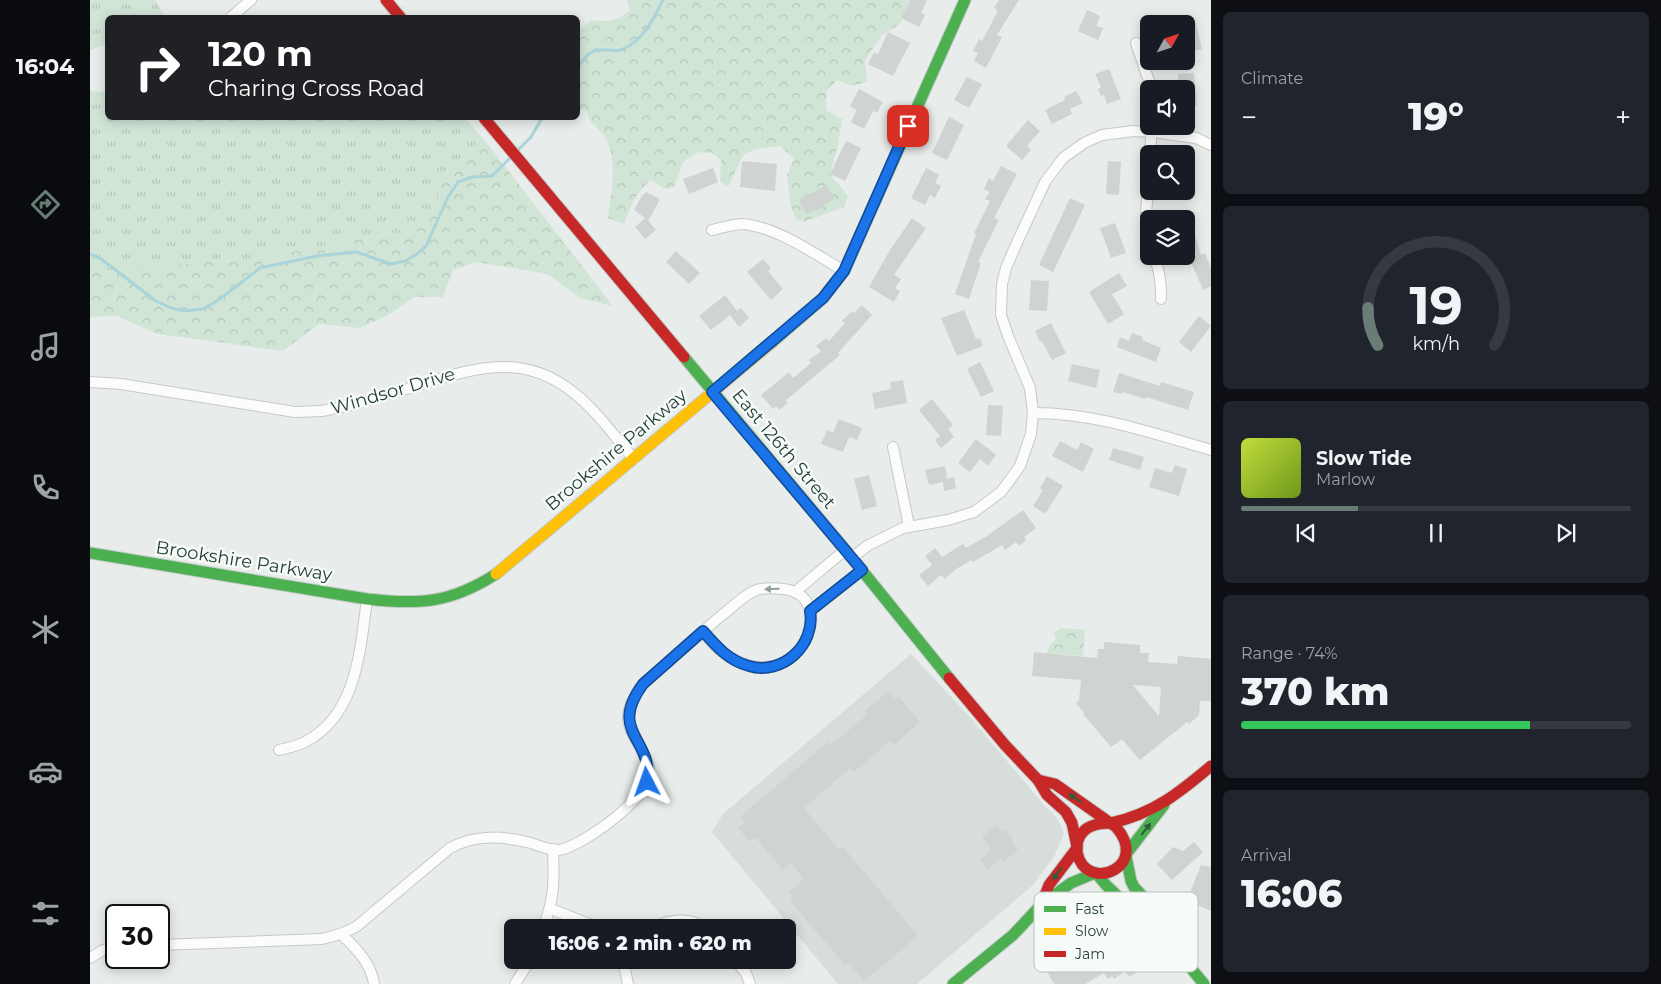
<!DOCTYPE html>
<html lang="en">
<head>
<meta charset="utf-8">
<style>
	:root { --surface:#171b24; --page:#20242c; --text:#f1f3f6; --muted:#9ea1a6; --line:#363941; --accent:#697c76 }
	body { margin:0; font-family:Montserrat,sans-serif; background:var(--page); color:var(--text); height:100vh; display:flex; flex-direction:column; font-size:19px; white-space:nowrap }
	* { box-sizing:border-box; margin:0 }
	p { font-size:16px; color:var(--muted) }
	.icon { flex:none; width:28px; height:28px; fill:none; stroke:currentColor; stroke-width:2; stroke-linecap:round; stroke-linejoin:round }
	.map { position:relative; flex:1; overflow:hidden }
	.drawer { display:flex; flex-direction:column; gap:12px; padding:12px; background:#0d0f14; width:450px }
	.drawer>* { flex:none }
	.guide { position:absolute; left:15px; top:15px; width:475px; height:105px; border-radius:8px; box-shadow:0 2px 12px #0003; background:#202124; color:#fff; overflow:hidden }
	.needle { width:32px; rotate:50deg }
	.buttons { position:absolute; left:1050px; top:15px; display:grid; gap:10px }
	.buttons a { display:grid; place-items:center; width:55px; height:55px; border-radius:8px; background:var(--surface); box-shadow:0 2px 12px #0003; font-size:25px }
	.speed { position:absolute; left:15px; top:904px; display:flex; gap:10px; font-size:25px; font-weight:700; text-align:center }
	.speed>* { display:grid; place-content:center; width:65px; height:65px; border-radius:50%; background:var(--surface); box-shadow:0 2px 12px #0003; line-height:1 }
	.speed .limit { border:2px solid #111; border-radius:8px; background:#fff; color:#111 }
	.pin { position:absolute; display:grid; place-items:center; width:42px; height:42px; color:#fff; margin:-21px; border-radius:10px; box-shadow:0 2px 8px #0006 }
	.me { position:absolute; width:55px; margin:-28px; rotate:356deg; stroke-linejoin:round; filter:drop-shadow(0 0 4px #0008) }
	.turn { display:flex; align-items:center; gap:18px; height:105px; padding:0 20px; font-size:22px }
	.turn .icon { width:65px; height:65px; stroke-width:2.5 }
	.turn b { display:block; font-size:35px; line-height:42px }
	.big { font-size:38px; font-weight:800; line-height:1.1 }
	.drawer .widget { flex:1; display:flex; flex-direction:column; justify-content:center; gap:8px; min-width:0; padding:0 18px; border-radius:8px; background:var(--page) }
	.drawer .dial { align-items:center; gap:0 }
	.dial svg { height:130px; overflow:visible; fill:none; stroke:var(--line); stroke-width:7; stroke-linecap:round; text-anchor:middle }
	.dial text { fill:var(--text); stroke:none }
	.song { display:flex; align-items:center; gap:15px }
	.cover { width:60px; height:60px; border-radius:8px; background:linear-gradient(135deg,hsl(70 70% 55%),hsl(80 70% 35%)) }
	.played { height:5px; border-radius:2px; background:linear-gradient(90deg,var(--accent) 30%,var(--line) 30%) }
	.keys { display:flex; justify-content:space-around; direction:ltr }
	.heat { display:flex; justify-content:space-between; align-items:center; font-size:28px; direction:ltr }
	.charge { height:8px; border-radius:4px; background:linear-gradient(90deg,#34c759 74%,var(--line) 0) }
	.trip { position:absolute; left:414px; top:919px; width:292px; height:50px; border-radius:8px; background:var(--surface); box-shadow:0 2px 12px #0003; font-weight:800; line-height:50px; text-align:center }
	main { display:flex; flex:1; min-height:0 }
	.tab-bar { display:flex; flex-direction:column; width:90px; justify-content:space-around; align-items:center; background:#090b0e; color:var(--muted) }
	.tab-bar .icon { width:35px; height:35px }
	.tab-bar .active { color:var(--accent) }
	.tab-bar b { font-size:22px; color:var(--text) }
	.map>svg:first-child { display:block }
</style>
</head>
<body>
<main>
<nav class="tab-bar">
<b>16:04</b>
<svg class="icon active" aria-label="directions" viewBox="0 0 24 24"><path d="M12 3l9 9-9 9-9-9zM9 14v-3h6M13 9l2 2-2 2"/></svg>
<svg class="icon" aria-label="music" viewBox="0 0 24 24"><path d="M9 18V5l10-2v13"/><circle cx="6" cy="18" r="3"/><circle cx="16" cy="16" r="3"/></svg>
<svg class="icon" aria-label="phone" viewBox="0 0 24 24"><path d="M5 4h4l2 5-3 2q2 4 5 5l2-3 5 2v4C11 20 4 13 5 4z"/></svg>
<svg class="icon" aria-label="climate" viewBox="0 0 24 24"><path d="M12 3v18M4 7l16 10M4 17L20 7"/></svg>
<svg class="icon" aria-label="car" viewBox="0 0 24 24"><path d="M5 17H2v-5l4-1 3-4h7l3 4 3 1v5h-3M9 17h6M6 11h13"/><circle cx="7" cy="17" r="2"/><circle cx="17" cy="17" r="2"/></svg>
<svg class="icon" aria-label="filters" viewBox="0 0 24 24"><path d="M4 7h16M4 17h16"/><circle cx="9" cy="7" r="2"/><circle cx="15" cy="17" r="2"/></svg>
</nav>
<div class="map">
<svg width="1121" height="984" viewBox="0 0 1121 984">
	<defs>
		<pattern id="grass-tufts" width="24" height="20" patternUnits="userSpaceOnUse" patternTransform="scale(1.25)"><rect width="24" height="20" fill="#d1e5d7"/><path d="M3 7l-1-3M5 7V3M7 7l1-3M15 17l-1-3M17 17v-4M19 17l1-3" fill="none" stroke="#b3c6b9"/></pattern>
		<pattern id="forest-crowns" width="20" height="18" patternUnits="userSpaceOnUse" patternTransform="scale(1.25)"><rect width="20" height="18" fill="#d1e5d7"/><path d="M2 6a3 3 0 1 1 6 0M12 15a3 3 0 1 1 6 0" fill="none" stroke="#b3c6b9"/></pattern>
	</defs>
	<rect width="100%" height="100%" fill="#e8ecea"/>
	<polygon fill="#d6ddda" points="821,654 878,715 954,805 967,818 974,833 965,855 943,885 827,984 748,984 622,832 633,814"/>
	<g fill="url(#grass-tufts)">
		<polygon points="0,0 65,0 75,17 18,18 17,44 0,50"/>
		<polygon points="0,91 17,92 18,118 375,118 392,137 353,179 337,227 167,258 0,272"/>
	</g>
	<g fill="url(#forest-crowns)">
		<path d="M537,0H819L810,24L791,36L775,60L777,82L761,86L747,80L737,90L736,110L752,119L748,146L740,174L758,196L754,207L714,222L706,220L701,206L697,175L704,159L690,146L666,149L654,154L638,187L630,181L631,160L622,153L609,152L593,162L584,187L575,189L561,180C546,192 540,206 534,224L518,218C521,193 529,159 514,136C507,125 499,126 497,111L488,109V31L501,20C518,22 526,22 540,10Z"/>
		<polygon points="392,137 523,306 490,298 458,274 386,262 363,270 353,297 325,297 298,315 270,328 229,324 193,351 68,334 27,316 0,317 0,272 167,258 337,227 353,179"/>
		<polygon points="970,628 995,630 993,656 957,653 958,648 966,639 964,633"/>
	</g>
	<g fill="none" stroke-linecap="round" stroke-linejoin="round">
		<g stroke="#aad4d9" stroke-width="3">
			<path d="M488,67C497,54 502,48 519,50C523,50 527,51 531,50C553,41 563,20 573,0"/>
			<polyline points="427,151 441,137 452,118"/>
			<polyline points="0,254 11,259 66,301 81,308 95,311 112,309 127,301 170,268 227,256 266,252 301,264 315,261 327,254 336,246 358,197 368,182 382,177 402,176 421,157"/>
		</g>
	</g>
	<g fill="#cfd3d1" fill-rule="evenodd">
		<polygon points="820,0 837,0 831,13 835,15 829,27 811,18"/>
		<polygon points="909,0 929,0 907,35 912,37 896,68 884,61 888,53 883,51 889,39 892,41 908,11 904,8"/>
		<polygon points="997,10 1010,16 1006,26 1013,28 1008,40 988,31"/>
		<polygon points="1105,20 1112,49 1096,53 1096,22"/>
		<polygon points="798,32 820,43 803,76 778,64 784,52 788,54"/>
		<polygon points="1019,69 1031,99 1017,104 1014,95 1011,96 1008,89 1011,87 1005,74"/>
		<polygon points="1104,73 1107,105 1096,106 1096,89 1089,89 1088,74"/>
		<polygon points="877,77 892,84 879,108 864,100"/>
		<polygon points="769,89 793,102 787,113 783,111 774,129 761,122 767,110 760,106"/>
		<polygon points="986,91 993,103 980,109 982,114 962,124 955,110 975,100 974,97"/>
		<polygon points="859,117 874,125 857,160 842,153"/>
		<polygon points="938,120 950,131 937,146 941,150 932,160 916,146"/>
		<polygon points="756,141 771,148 755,181 740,174"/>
		<polygon points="652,161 687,164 685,191 650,187"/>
		<polygon points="1018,161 1031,162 1029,195 1016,194"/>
		<polygon points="911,166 927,174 904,218 909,220 888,262 891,263 879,299 865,294 886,234 884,233 900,201 895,199 900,192 894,189 899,178 903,181"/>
		<polygon points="623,168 628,182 599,194 593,179"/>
		<polygon points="836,168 849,175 845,183 851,186 845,198 840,195 835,205 821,198"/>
		<polygon points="737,185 744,199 717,214 709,200"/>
		<polygon points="556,192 570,199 559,220 557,219 566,230 555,239 545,227 555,218 544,210 552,196"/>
		<polygon points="980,198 995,205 963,272 949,265"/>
		<polygon points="1096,213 1098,213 1111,255 1115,253 1121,268 1121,286 1113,290 1096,250"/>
		<polygon points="822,218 836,228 804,275 811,279 805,288 810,291 804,302 779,287 800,250"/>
		<polygon points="1025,223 1036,253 1021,258 1010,228"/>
		<polygon points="586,251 610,273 599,284 576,262"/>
		<polygon points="673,259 681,268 678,271 693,289 681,300 657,272"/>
		<polygon points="1029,273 1037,286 1022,294 1034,314 1018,324 999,292"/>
		<polygon points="941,280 959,281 957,311 939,310"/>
		<polygon points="635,295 647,311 651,308 659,318 649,327 640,315 621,330 609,316"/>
		<polygon points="772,305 782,315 748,353 750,355 696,400 698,403 689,410 686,406 683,409 671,395 699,372 703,378 721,363 719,360 731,351 726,346 736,338 739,341 755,323 752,321 762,311 764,313"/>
		<polygon points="874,310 886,339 890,338 893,346 867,356 851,318"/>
		<polygon points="1109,316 1121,326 1101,352 1089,342"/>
		<polygon points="961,323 976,353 962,360 952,341 950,342 945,331"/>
		<polygon points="1042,333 1053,337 1052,340 1071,348 1066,362 1027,347 1030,337 1039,341"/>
		<polygon points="890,362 904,391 891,397 877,369"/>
		<polygon points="982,364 1010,370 1006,388 978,381"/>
		<polygon points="1029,373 1070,386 1071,382 1104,392 1098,410 1056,397 1055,399 1033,392 1032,394 1023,392"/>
		<polygon points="813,380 817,403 785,409 782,393 801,389 800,382"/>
		<polygon points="842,399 863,425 858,429 864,437 851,448 845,440 850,436 829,410"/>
		<polygon points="898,405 913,406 911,436 896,435"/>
		<polygon points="749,419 772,428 767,440 759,437 753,452 731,444 737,430 743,433"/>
		<polygon points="886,439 906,455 898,466 890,459 880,472 868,463"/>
		<polygon points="970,441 987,450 991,442 1004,449 993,472 962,456"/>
		<polygon points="1023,448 1054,457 1050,470 1019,460"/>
		<polygon points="1085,465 1097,469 1089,496 1059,487 1065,468 1082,473"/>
		<polygon points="855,466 857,479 864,477 866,488 854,491 853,482 839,485 835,470"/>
		<polygon points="779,475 787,506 772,510 764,479"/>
		<polygon points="957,476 973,486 955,514 943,506 953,490 950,488"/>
		<polygon points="933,510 946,528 934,537 936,540 929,546 926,542 915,550 912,545 883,562 882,560 866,569 855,579 851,575 838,586 829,575 842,565 835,556 845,548 852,557 873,544 876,548 897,536"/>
		<path d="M1014,642L1050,645V653H1059L1058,662L1087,664L1088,656L1121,659V701H1110L1109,715L1099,724L1097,722L1050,760L1032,739L1021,747L993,714L994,713L986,703L989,700L991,680L942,676L944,652L1007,658L1008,649H1014ZM1043,685L1071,687L1069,716Z"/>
		<polygon points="799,691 805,699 808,696 830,722 804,745 800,741 764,772 760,768 714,808 749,850 753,847 828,936 774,981 758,962 755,965 700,901 704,897 699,892 714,879 701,863 693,870 665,837 660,842 648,828 655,823 650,817 738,742 741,745 778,714 775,711"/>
		<polygon points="907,825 912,832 915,830 924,841 922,843 928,850 913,862 910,859 898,869 890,860 902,850 892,837"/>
		<polygon points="1104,842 1113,852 1082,880 1067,864 1083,847 1093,851"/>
		<polygon points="1111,865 1121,867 1121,911 1097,900"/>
		<polygon points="1033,945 1050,970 1039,977 1035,971 1024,979 1022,976 1018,979 1014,973 995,984 964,984 956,970 969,962 966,957 982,947 994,967"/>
	</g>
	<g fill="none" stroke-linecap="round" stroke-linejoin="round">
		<g stroke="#c5c9c7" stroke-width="12">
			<g id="street">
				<polyline points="140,18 161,0"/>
				<polyline points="1046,43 1059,81 1060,89"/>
				<polyline points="1060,154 1062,126"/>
				<polyline points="1059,175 1056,214 1059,239"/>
				<path d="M622,230C632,228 643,224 653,224C687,227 725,254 754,271"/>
				<path d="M1064,256C1070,271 1071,283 1071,299"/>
				<path d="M0,382L31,384L205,412L232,411L266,404C289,397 313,390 336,383C390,366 436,354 484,393C506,410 525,437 543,458"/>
				<path d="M943,413C1006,413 1062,433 1121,450"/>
				<polyline points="803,447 819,526"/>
				<polyline points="762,558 777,546 813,528 858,520 884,512 911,492 930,466 941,434 943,413 940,388 918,336 911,315 912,284 916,268 925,247 955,182 973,158 994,143 1012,135 1043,131 1062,132 1106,138 1121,145"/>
				<polyline points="705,592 755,550"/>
				<polyline points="720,611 772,570"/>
				<path d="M189,750C198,748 207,746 215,742C267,715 270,651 277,599"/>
				<polyline points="461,909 509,928"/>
				<path d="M453,928C465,897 464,881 463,849"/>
				<path d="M563,928C579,919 600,917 615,928"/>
				<path d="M251,934C266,948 281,963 284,984"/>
				<path d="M69,945L232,939C245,936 256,933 267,926L360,848C386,834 413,836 441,843C449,846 459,850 467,850C483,850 523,821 535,809C543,802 553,793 557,783C567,759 539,740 538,718C538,705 546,694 553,684C579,661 605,638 631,616C641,608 652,597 664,591C673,587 685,588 694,589C754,597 706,708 631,651C624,646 618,638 613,631"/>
				<polyline points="0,958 13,950 26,947"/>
				<polyline points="533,960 538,984"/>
				<polyline points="645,960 656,973 660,984"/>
				<polyline points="425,984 440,960"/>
			</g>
		</g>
		<g stroke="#c3cac7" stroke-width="13">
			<g id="fast">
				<polyline points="681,343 733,298 754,271 875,0"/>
				<polyline points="594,357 762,558 859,678"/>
				<path d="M0,553L277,599C330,605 361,603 406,574"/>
				<polyline points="1037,853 1074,805"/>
				<polyline points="1036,856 1041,881 1044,887 1071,916 1081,930 1093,956"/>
				<polyline points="1006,873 1016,885 1095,961 1114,984"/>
				<polyline points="863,984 923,935 952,904 981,883 1005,873"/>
			</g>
		</g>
		<g stroke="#c3cac7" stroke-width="13">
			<polyline id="slow" points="406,574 681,343"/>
		</g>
		<g stroke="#c3cac7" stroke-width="13">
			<g id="jam">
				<polyline points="296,0 311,18"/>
				<polyline points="394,118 594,357"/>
				<polyline points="859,678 915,745 948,780 957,795 976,812 982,823 987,847"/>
				<path d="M948,780L965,784L1026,827C1059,865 1003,891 989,859C986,851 986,843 990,836C996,825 1008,823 1020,823"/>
				<path d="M1021,823C1063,814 1089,793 1121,766"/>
				<polyline points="952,903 959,885 987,848"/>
			</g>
		</g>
		<use href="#street" stroke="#fcfcfc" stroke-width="10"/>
		<use href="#fast" stroke="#4caf50" stroke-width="11"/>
		<use href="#slow" stroke="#ffc107" stroke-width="11"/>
		<use href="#jam" stroke="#c62828" stroke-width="11"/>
	</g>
	<defs><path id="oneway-solid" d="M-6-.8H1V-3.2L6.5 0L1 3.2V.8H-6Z" transform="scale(1.25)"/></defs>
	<use fill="#909e9a" href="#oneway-solid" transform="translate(682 589) rotate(179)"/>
	<g fill="#2f5c3e">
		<use href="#oneway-solid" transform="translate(985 798) rotate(-145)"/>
		<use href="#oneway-solid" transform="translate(1056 829) rotate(-51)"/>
		<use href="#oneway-solid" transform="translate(967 874) rotate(126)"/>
	</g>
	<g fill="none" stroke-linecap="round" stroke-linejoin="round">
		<g stroke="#114b97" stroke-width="12">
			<path id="route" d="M557,782C564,738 517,733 553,684L613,631C626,646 639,661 659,666C692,676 726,645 720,611L772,570L622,392L733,298L754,271L818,126"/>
		</g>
		<use href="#route" stroke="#1a73e8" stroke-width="9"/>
	</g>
	<g text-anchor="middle" stroke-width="5" stroke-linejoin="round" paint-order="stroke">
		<g font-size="18" fill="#254038" stroke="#f7fbf8">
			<text transform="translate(303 391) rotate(-16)" y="6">Windsor Drive</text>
			<text transform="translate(694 449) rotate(50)" y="6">East 126th Street</text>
			<text transform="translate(526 450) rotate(-40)" y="6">Brookshire Parkway</text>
			<text transform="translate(154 561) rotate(9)" y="6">Brookshire Parkway</text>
		</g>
	</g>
	<rect x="944" y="892" width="164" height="80" rx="8" fill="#f7fbf8" stroke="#b8c3be" stroke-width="1"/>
	<rect x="954" y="906" width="22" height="6" fill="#4caf50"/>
	<rect x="954" y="928" width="22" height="7" fill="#ffc107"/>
	<rect x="954" y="951" width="22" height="6" fill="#c62828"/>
	<g font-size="14" fill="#254038">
		<text x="985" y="914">Fast</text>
		<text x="985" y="936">Slow</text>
		<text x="985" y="959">Jam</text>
	</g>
</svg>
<div class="buttons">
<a><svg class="needle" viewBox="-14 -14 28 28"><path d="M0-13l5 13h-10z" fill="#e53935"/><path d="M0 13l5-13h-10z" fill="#9ea1a6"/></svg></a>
<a><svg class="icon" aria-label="sound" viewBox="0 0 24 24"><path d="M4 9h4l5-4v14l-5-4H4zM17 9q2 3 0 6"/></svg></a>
<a><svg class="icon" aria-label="search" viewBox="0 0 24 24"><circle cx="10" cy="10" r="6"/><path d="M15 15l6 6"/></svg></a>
<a><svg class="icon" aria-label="layers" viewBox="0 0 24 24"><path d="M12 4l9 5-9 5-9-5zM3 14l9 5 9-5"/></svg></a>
</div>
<div class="speed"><div class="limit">30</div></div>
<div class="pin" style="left:818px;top:126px;background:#d93025"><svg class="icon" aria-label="arrive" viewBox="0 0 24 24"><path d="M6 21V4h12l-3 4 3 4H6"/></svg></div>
<svg class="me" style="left:557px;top:782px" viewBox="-20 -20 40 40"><path d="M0-17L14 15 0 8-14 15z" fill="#1a73e8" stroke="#fff" stroke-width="4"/></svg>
<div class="trip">16:06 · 2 min · 620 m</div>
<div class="guide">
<div class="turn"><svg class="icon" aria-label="right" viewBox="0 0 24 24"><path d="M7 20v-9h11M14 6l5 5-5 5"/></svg><div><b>120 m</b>Charing Cross Road</div></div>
</div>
</div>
<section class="drawer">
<div class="widget"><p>Climate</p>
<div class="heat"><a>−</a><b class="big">19°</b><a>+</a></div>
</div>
<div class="widget dial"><svg viewBox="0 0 100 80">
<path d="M14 69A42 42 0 1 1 86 69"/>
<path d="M14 69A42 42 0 0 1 8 46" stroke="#697c76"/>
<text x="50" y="56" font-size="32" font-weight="700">19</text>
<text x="50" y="72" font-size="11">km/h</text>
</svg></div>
<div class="widget">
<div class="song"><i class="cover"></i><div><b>Slow Tide</b><p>Marlow</p></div></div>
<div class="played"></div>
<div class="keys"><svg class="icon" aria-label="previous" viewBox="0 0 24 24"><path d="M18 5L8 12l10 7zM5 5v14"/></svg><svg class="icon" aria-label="pause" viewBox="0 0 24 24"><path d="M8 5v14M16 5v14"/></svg><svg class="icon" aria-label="next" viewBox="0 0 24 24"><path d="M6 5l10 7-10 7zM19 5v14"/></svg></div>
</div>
<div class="widget"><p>Range · 74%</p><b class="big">370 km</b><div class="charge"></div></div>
<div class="widget"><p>Arrival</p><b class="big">16:06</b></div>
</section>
</main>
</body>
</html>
